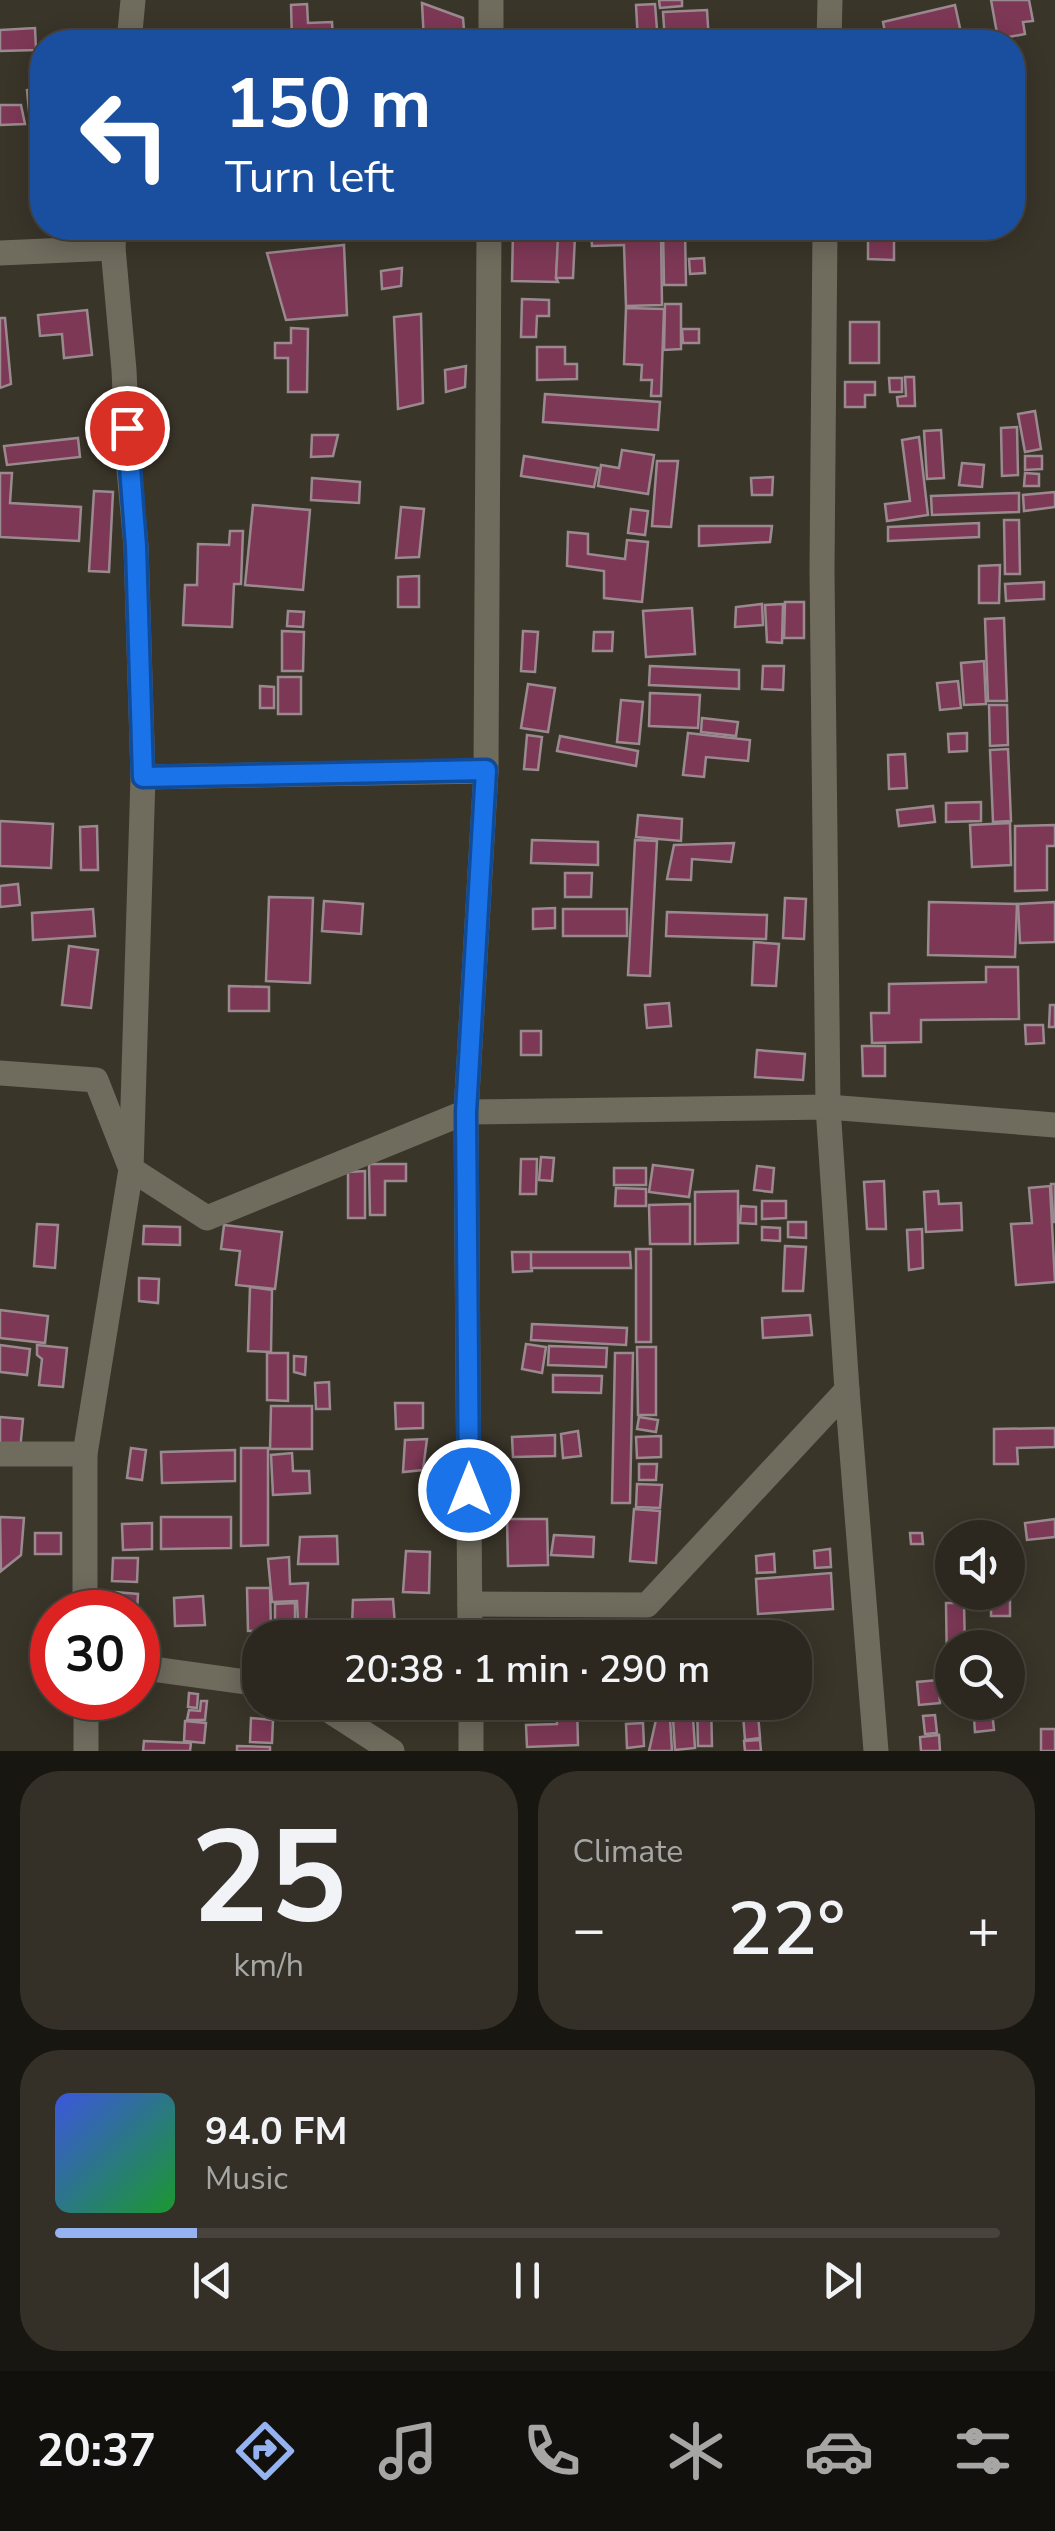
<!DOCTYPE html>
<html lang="en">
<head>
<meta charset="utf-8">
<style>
	:root { --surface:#2c281f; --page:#343028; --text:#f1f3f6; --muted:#a6a6a4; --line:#48443d; --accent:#95b2f1 }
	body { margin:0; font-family:"Nunito Sans",sans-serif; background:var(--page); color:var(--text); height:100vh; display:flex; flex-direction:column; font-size:38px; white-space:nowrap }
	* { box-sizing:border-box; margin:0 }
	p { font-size:32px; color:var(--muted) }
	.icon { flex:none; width:55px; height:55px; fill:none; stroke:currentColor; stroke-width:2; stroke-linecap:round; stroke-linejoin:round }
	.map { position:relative; height:1751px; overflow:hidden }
	.sheet { display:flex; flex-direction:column; gap:20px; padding:20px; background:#181611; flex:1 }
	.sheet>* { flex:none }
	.hud { position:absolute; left:30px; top:30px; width:995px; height:210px; border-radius:40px; box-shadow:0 5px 25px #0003,0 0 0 2px var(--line); background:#1a4fa0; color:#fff; overflow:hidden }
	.controls { position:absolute; left:935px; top:1520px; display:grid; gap:20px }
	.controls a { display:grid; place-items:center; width:90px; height:90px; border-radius:50%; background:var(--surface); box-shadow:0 5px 25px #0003,0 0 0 2px var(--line); font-size:50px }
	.speed { position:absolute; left:30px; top:1590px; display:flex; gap:20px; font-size:50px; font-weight:700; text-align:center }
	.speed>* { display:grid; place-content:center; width:130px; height:130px; border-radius:50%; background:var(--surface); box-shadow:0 5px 25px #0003,0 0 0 2px var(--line); line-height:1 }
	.speed .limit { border:15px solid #d22; background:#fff; color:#111 }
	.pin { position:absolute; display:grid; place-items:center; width:85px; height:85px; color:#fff; margin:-42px; border:5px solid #fff; border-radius:50%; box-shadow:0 2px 10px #0007 }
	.me { position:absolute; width:110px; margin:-55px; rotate:0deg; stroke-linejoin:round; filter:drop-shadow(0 0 8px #0008) }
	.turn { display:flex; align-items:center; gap:35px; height:210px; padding:0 30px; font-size:45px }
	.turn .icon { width:130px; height:130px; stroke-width:2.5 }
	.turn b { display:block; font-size:70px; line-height:85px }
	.big { font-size:75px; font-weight:600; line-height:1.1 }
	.sheet .widget { flex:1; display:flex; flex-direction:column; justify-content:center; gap:15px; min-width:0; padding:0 35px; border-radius:40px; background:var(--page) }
	.sheet .dial { align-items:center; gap:0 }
	.dial b { font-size:130px; line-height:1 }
	.song { display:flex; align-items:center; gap:30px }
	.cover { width:120px; height:120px; border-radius:15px; background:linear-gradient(135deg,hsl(230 70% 55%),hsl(130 70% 35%)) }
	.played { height:10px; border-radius:5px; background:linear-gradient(90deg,var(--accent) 15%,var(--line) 15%) }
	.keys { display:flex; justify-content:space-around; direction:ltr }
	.heat { display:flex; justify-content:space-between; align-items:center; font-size:55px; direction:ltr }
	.sheet .tiles { flex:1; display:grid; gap:20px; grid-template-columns:1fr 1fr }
	.widget:last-child { grid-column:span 2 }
	.trip { position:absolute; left:242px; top:1620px; width:570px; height:100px; border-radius:40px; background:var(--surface); box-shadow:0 5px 25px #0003,0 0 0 2px var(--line); font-weight:600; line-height:100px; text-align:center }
	.tabs { display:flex; height:160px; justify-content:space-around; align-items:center; background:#12100c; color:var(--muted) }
	.tabs .icon { width:70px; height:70px }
	.tabs .selected { color:var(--accent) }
	.tabs b { font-size:45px; color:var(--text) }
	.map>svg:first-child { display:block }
</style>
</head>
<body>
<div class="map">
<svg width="1055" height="1751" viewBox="0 0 1055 1751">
	<rect width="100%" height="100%" fill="#3a3529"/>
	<g fill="#7d3856" stroke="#9a8a90" stroke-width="2.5">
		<polygon points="659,0 682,0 682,6 660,8"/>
		<polygon points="991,0 1029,0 1033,21 1023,22 1025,34 998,39"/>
		<polygon points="422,3 463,18 465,42 424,42"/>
		<polygon points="307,4 308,23 332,22 333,40 292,42 291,5"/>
		<polygon points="655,4 658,42 638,42 636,5"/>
		<polygon points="955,5 963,42 887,42 883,22"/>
		<polygon points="707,10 709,42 665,42 663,12"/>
		<polygon points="35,28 36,50 0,51 0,30"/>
		<polygon points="633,34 634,42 579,42 578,39"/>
		<polygon points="42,88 42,120 30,121 27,90"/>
		<polygon points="0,105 21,105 25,124 0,125"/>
		<polygon points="530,228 663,228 660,230"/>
		<polygon points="663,228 685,228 686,285 664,285"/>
		<polygon points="868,228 894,228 894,260 868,259"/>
		<polygon points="591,229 661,231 662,305 626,306 624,245 592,246"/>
		<polygon points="513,230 559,232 556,278 558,282 512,281"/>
		<polygon points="558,236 575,236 573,278 556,278"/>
		<polygon points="344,245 347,315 286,320 267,253"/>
		<polygon points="704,258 705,273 690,274 689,259"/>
		<polygon points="402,268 401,286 382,289 381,271"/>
		<polygon points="522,299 549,300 549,316 537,316 536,337 521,337"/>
		<polygon points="665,304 681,304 681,349 664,350"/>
		<polygon points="626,308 664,309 661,396 651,396 652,380 641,380 642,365 624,364"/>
		<polygon points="87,310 92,355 64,358 62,334 40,336 38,315"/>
		<polygon points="421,314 423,403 398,409 394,317"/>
		<polygon points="0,318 5,318 11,384 0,388"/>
		<rect x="850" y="322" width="29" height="41"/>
		<polygon points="291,328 308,329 307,392 288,392 288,358 275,358 275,343 291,343"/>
		<polygon points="682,329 699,329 699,343 683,343"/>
		<polygon points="537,347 565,347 565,364 577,364 577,379 537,380"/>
		<polygon points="466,366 465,387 446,392 445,370"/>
		<polygon points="905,377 914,377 915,406 898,406 897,397 906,396"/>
		<polygon points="889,378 902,378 902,392 890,392"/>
		<polygon points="845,382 875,382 875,395 865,395 865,407 845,407"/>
		<polygon points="545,394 660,402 658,430 543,422"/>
		<polygon points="1035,411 1041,449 1025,452 1018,414"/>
		<polygon points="1017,427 1018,475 1002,476 1001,428"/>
		<polygon points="941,430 944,478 927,479 924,431"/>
		<polygon points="312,435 338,435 333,456 311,457"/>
		<polygon points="919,437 928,515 887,521 885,504 910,501 902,440"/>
		<polygon points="78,438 80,457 7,465 4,446"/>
		<polygon points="622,450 654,455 648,494 598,486 601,465 619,468"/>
		<polygon points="524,456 598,468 594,487 521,476"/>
		<polygon points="1025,456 1042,456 1042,469 1025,470"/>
		<polygon points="657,461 678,461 671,527 652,526"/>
		<polygon points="962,463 984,465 982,487 959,485"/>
		<polygon points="0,473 12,473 10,503 81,507 79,541 0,537"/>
		<polygon points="1025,473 1039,474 1039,486 1024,486"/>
		<polygon points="773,477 772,495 752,495 751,478"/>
		<polygon points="312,478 360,482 359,503 311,500"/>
		<polygon points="94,491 113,492 109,572 89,571"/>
		<polygon points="1055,492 1055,507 1024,511 1023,495"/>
		<polygon points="1019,493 1019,512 932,515 931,496"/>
		<polygon points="253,505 310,510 303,590 245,585"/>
		<polygon points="401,507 424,509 419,557 396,558"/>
		<polygon points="631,509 648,511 645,535 628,533"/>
		<polygon points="1004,520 1019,520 1020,574 1005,574"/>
		<polygon points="979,523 979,537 888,541 888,527"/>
		<polygon points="699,526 772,526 770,542 699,546"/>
		<polygon points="230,531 243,531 241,584 234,584 232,627 183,625 185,585 197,585 198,544 229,545"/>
		<polygon points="568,532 588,534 588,554 625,559 627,540 648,542 642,602 604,598 604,571 567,566"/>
		<polygon points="1000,565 999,603 979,603 979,566"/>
		<polygon points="419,576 419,607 398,607 398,577"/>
		<polygon points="1044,582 1044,599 1006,601 1005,584"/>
		<polygon points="785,602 804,602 804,638 784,638"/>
		<polygon points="762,604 763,625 735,627 736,607"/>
		<polygon points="783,604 782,643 767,642 765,605"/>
		<polygon points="692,608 695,654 646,657 643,611"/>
		<polygon points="288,611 304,612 303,627 287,626"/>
		<polygon points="1004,618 1007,701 988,701 985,619"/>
		<polygon points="282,631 304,632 303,671 282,671"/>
		<polygon points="523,631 538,632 535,672 521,671"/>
		<polygon points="594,632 613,632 612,651 593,651"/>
		<polygon points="984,661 986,704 964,705 961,663"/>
		<polygon points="650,666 739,670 739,689 649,685"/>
		<polygon points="763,666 784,666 783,690 762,689"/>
		<rect x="278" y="677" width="23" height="37"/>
		<polygon points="958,681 961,708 940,710 937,683"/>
		<polygon points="528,684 555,688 548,732 521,728"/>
		<polygon points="260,686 274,687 274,708 260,708"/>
		<polygon points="650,693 700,695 698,728 649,726"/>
		<polygon points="621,700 643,702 639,744 617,742"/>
		<polygon points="989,705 1007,705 1008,745 990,746"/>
		<polygon points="702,718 738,722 736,736 701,732"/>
		<polygon points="688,733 750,740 748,761 706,757 704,777 683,775"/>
		<polygon points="967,733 967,751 949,752 948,734"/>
		<polygon points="527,735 542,737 538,770 524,769"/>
		<polygon points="560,736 638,751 636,766 557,751"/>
		<polygon points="1008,749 1011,821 993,822 990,750"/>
		<polygon points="905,754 907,788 889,789 888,755"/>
		<polygon points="981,802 981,821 946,822 946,803"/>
		<polygon points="933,806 935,822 899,826 897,810"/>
		<polygon points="638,815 682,819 681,841 636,837"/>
		<polygon points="0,821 53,824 51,868 0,866"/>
		<polygon points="1010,823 1011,865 972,867 970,825"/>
		<polygon points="1055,825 1055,846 1047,846 1047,890 1015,891 1015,826"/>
		<polygon points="97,826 98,870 81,870 80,827"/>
		<polygon points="532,840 598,842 598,865 531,863"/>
		<polygon points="635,840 657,841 650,976 628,975"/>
		<polygon points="734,843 731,862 692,859 691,880 667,879 674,845"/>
		<polygon points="565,873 592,873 591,897 565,897"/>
		<polygon points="18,884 20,905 0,907 0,886"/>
		<polygon points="269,897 313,898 310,983 266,981"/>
		<polygon points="785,898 806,899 804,939 783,938"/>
		<polygon points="324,901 363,904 361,934 322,931"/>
		<polygon points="929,902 1017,904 1015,957 928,955"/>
		<polygon points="1055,902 1055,942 1020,943 1018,904"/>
		<polygon points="555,908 555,928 533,929 533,909"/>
		<polygon points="93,909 95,936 33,940 32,913"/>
		<rect x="563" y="909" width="64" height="27"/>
		<polygon points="667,912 767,915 766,939 666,936"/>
		<polygon points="754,942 779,944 776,986 752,985"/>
		<polygon points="69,946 98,950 91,1008 62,1005"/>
		<polygon points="986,967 1018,967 1019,1019 921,1020 921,1042 872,1043 871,1013 889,1013 889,984 986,982"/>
		<polygon points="229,986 269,987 269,1011 229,1011"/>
		<polygon points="669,1003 671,1026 647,1028 645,1005"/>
		<polygon points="1050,1005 1055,1005 1055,1027 1049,1027"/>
		<polygon points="1025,1025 1043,1025 1044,1043 1026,1044"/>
		<rect x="521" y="1031" width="20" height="24"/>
		<polygon points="862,1046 885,1046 885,1076 863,1076"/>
		<polygon points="757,1050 805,1054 803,1080 755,1077"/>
		<polygon points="541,1157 554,1158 552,1181 539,1180"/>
		<polygon points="521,1159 537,1159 536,1194 520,1194"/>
		<polygon points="369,1164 406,1164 406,1181 385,1181 385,1215 370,1215"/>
		<polygon points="653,1165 693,1170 689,1197 649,1192"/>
		<polygon points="757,1166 774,1168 772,1192 754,1190"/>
		<rect x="614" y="1168" width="32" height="17"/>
		<polygon points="365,1171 365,1218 348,1218 348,1172"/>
		<polygon points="884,1181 886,1229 867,1229 864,1182"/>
		<polygon points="1051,1184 1055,1184 1055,1222 1053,1222"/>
		<polygon points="1050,1186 1055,1282 1016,1285 1011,1224 1032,1223 1029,1188"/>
		<polygon points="616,1188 646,1189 646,1206 615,1206"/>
		<polygon points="738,1191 738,1243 695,1244 695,1192"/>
		<polygon points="938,1191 939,1204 961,1203 962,1230 926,1232 924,1192"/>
		<polygon points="762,1201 786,1201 786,1218 762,1219"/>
		<polygon points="690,1204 690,1244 650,1244 649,1205"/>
		<polygon points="741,1206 756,1207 756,1224 740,1223"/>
		<polygon points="788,1222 806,1222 806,1238 788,1237"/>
		<polygon points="37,1224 58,1225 55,1268 34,1266"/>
		<polygon points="224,1225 282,1232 275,1289 236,1285 240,1251 221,1249"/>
		<polygon points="144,1226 180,1227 180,1245 143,1244"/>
		<polygon points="762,1227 780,1228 780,1241 762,1240"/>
		<polygon points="922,1229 923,1268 909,1270 907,1230"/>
		<polygon points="785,1246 806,1247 803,1291 783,1291"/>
		<rect x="636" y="1249" width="15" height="93"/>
		<polygon points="512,1252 531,1252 532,1271 513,1272"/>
		<polygon points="531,1252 630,1252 631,1268 531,1268"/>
		<polygon points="139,1278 159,1279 158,1303 139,1301"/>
		<polygon points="250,1287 272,1290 271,1352 248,1351"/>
		<polygon points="0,1310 48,1316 45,1343 0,1338"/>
		<polygon points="810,1315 812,1335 763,1338 762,1318"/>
		<polygon points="532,1324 627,1328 626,1345 531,1340"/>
		<polygon points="526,1344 546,1347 542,1373 522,1369"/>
		<polygon points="0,1345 30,1349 27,1375 0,1372"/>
		<polygon points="37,1345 67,1348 63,1387 39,1385 42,1359 37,1355"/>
		<polygon points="549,1346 607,1348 606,1367 548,1365"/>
		<polygon points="637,1347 656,1347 656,1415 638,1415"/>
		<polygon points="267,1353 288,1353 288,1401 267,1400"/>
		<polygon points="615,1353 633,1353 630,1503 612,1503"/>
		<polygon points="294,1356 306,1357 305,1375 294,1372"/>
		<polygon points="553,1375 602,1376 601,1393 553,1392"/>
		<polygon points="329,1382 330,1409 316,1409 315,1383"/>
		<polygon points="395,1403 423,1403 423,1428 396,1429"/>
		<polygon points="271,1406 312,1406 312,1449 270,1449"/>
		<polygon points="0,1417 23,1419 20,1450 0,1449"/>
		<polygon points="639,1417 658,1420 656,1432 637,1429"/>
		<polygon points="1055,1428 1055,1447 1017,1448 1018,1464 994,1464 994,1429"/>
		<polygon points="578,1431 581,1456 563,1458 561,1434"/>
		<polygon points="555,1435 555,1456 513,1457 512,1437"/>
		<polygon points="661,1436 661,1457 637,1458 636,1437"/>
		<polygon points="427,1439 423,1470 403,1472 405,1440"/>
		<polygon points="131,1448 146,1450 142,1480 127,1478"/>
		<polygon points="241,1448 268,1448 268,1545 241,1546"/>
		<polygon points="235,1450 235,1481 162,1483 161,1452"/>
		<polygon points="292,1453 293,1471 309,1471 310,1493 273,1495 271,1455"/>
		<polygon points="639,1464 657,1464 656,1480 639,1480"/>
		<polygon points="637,1484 662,1485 660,1508 636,1507"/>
		<polygon points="634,1509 660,1511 656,1563 630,1561"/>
		<polygon points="0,1517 24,1518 21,1555 1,1571"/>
		<polygon points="161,1517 231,1517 231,1548 161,1549"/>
		<polygon points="507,1519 547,1519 548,1565 508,1566"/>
		<polygon points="1055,1519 1055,1537 1027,1540 1025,1523"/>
		<polygon points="152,1523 152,1549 123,1550 122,1524"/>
		<rect x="35" y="1533" width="26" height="21"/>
		<polygon points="910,1533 922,1533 923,1544 911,1544"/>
		<polygon points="554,1535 594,1537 593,1557 551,1555"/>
		<polygon points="337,1536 338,1564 298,1564 300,1537"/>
		<polygon points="830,1549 831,1567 815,1568 814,1551"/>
		<polygon points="406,1551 430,1552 429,1593 403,1592"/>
		<polygon points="774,1554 775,1572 757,1573 756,1556"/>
		<polygon points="289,1557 290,1584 308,1583 306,1622 298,1622 297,1601 272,1602 268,1559"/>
		<polygon points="113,1558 138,1558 137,1582 112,1581"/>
		<polygon points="831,1573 833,1609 758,1614 756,1579"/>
		<polygon points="247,1588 270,1588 271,1630 248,1631"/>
		<polygon points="115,1592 138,1594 137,1612 114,1612"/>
		<polygon points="203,1596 205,1625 175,1626 174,1598"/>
		<polygon points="393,1599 395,1625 352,1626 353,1600"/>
		<polygon points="1010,1600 1010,1616 991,1616 991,1601"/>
		<polygon points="295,1603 295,1625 275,1625 275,1604"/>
		<polygon points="946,1603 964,1603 965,1648 952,1648 952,1669 947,1670"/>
		<polygon points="433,1623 434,1638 411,1638 410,1624"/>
		<polygon points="616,1633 616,1638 572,1638 571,1634"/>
		<polygon points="938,1680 940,1703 919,1705 917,1682"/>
		<polygon points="952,1680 952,1700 944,1700 942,1681"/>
		<polygon points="189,1693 198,1694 197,1708 188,1707"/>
		<polygon points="201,1701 207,1701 205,1720 187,1720 189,1710 200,1711"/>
		<polygon points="516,1702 532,1702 532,1709 517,1710"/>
		<polygon points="556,1702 577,1702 578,1745 527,1747 526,1725 557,1724"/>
		<polygon points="660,1702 669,1702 672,1751 649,1751"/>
		<polygon points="672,1702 692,1702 695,1748 675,1750"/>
		<polygon points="697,1702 711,1702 712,1746 698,1746"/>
		<polygon points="742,1702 757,1702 760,1738 745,1740"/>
		<polygon points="973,1702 991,1702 994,1730 975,1732"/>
		<polygon points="935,1715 937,1733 925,1734 923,1716"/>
		<polygon points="251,1718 273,1720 272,1743 250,1742"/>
		<polygon points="185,1721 206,1723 204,1743 184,1741"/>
		<polygon points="643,1723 644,1746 627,1748 626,1724"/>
		<rect x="1041" y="1729" width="14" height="22"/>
		<polygon points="939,1735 940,1751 921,1751 920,1737"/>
		<polygon points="760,1740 761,1751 745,1751 744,1741"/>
		<polygon points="144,1741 191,1743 190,1751 143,1751"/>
		<polygon points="237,1746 270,1747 270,1751 237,1751"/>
	</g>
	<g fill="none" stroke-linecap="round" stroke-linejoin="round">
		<g stroke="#6f6b5d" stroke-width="25">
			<polyline points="129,42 133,0"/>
			<polyline points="491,42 491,0"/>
			<polyline points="829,42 830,0"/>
			<polyline points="825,228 822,570 828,1107 847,1390 876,1751"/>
			<polyline points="0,253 113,248"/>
			<polyline points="143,777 486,771"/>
			<polyline points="0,1073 96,1080 131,1169 207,1218 466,1112 828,1107 1055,1125"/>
			<polyline points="0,1454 85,1454"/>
			<polyline points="470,1604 647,1605 847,1390"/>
			<polyline points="85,1612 85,1454 131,1169 143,777 136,546 128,458 124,370 113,248 114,228"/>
			<polyline points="470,1638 466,1112 486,771 489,228"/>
			<polyline points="138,1667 260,1684"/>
			<polyline points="86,1698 86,1751"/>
			<polyline points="316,1702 392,1751"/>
			<polyline points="471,1702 471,1751"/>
		</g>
	</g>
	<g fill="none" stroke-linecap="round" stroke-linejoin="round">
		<g stroke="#114b97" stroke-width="25">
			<polyline id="route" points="127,428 136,546 143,777 486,770 466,1112 469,1490"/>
		</g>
		<use href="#route" stroke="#1a73e8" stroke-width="18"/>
	</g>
</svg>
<div class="controls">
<a><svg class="icon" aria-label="sound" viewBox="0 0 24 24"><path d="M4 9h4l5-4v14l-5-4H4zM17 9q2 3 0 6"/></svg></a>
<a><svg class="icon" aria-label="search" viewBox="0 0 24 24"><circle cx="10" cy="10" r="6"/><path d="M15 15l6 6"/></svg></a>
</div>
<div class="speed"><div class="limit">30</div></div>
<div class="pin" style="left:127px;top:428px;background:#d93025"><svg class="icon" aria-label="arrive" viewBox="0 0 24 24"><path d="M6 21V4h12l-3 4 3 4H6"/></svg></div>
<svg class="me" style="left:469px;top:1490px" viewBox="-20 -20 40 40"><circle r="17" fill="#1a73e8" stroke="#fff" stroke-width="3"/><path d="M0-11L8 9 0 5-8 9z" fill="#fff"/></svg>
<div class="trip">20:38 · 1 min · 290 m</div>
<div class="hud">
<div class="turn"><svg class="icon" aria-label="left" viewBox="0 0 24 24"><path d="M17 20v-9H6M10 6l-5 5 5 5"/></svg><div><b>150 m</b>Turn left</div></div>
</div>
</div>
<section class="sheet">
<div class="tiles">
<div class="widget dial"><b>25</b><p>km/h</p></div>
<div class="widget"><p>Climate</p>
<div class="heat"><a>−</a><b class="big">22°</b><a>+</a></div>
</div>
<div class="widget">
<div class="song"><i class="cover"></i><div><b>94.0 FM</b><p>Music</p></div></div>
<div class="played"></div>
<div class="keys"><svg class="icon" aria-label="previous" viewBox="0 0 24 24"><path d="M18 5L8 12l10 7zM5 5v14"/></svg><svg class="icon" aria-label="pause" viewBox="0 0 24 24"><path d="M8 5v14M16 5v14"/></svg><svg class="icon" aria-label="next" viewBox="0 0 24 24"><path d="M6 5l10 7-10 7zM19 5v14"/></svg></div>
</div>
</div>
</section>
<nav class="tabs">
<b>20:37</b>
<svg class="icon selected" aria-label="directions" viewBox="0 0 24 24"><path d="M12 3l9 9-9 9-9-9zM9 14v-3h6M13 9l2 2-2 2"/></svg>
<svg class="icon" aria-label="music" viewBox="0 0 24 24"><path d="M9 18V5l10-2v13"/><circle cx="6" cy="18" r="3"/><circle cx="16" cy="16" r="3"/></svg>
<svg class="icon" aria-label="phone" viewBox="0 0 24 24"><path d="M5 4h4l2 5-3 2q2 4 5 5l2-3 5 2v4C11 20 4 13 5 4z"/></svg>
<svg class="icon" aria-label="climate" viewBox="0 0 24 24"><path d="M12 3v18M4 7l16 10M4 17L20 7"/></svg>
<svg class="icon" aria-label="car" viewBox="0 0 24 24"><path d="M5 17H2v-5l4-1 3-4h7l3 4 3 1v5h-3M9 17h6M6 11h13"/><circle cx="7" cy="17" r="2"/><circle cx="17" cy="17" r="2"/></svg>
<svg class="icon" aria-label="filters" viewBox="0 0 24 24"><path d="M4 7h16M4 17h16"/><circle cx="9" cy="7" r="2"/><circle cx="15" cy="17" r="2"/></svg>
</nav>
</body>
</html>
